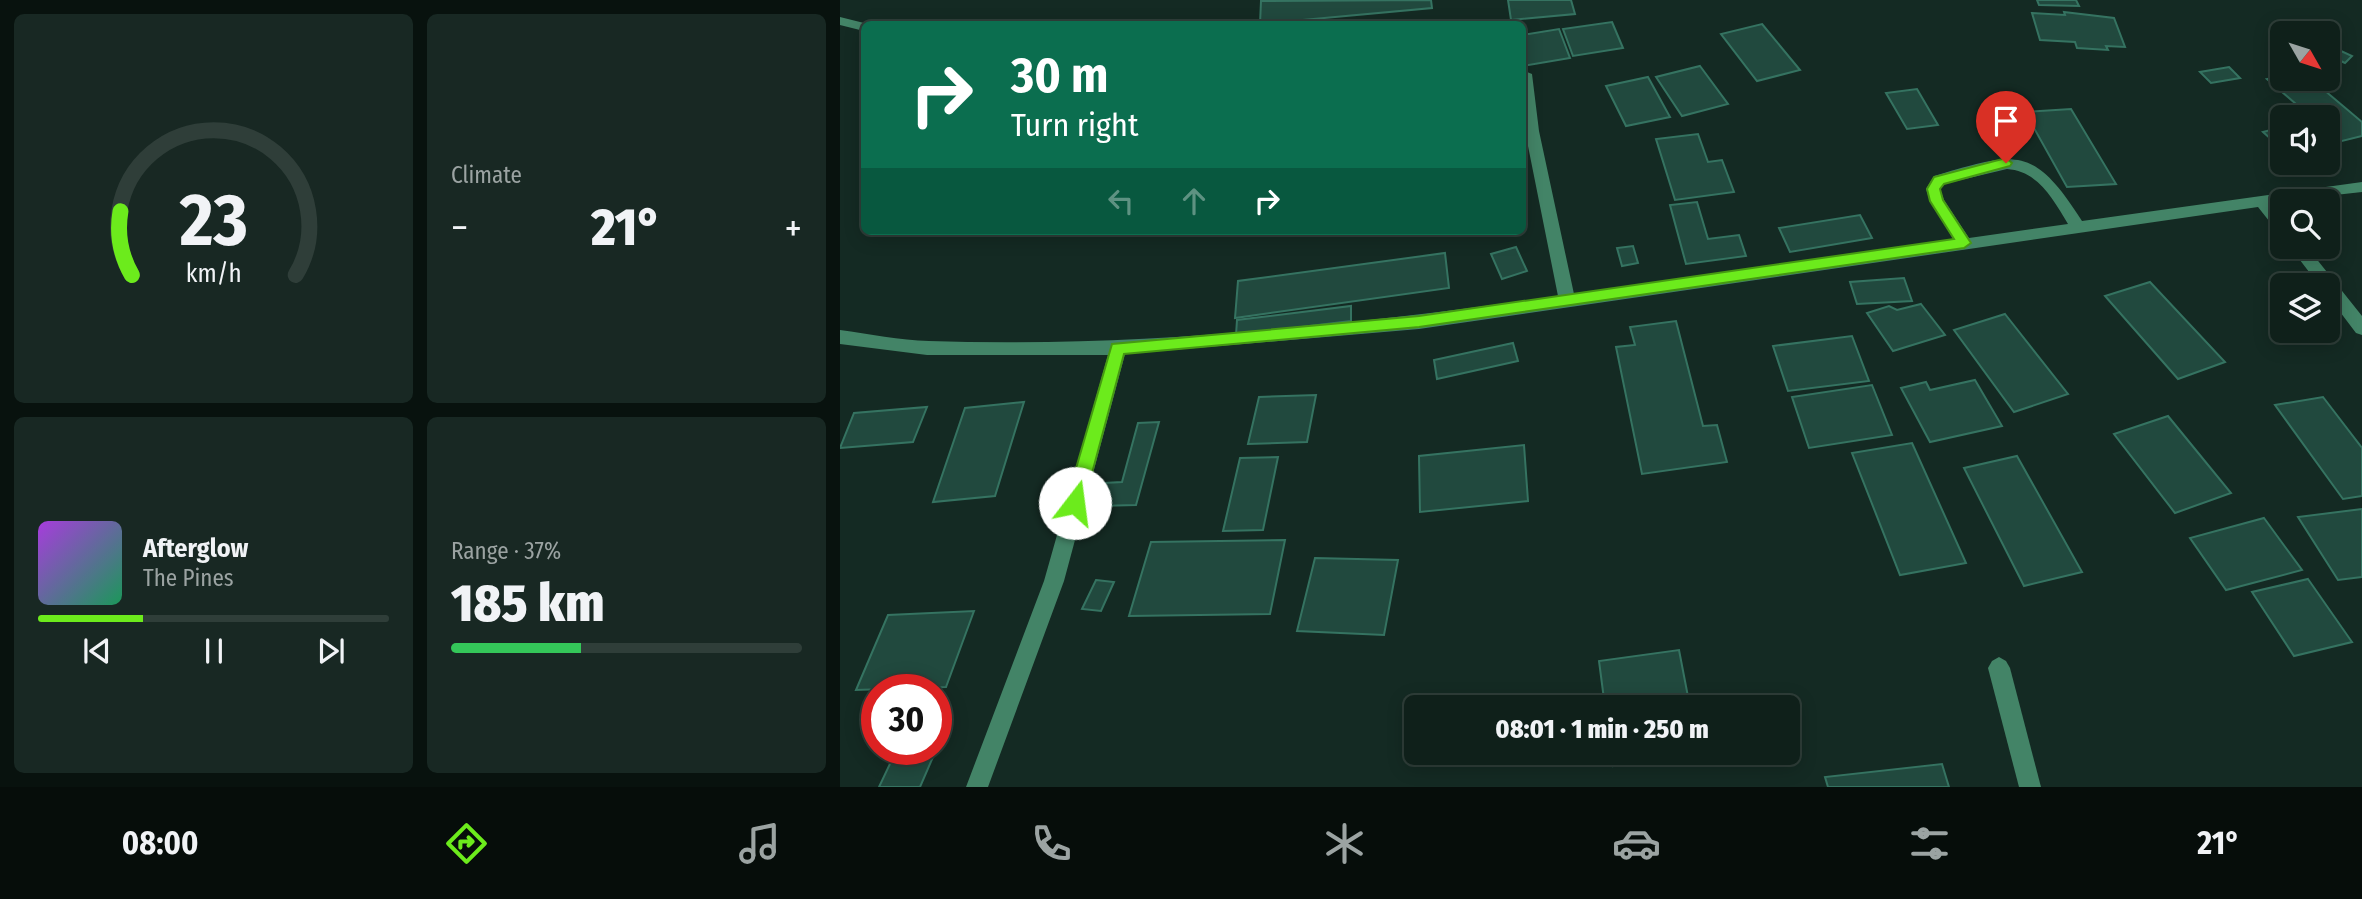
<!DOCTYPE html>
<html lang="en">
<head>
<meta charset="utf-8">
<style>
	:root { --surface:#0f201a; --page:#182823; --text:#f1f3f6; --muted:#9ba3a2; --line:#2f3e39; --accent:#6ceb1c }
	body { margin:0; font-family:"Fira Sans Condensed",sans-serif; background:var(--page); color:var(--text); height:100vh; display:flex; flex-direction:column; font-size:26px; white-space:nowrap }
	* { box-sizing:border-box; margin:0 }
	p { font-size:23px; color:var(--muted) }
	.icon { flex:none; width:38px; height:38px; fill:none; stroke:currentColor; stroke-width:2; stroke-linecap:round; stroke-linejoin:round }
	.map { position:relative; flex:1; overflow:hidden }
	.panel { display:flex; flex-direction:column; gap:14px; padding:14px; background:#08120e; width:840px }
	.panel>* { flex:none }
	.hud { position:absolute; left:21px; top:21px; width:665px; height:214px; border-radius:10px; box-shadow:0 4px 18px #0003,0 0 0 2px var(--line); background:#0b6e4f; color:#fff; overflow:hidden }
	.needle { width:46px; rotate:129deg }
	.controls { position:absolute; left:1430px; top:21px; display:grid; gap:14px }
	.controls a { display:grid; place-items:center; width:70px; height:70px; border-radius:10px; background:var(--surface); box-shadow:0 4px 18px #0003,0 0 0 2px var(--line); font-size:35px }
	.speed { position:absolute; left:21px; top:674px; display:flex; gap:14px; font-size:35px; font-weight:700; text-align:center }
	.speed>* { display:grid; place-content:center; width:91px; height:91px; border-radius:50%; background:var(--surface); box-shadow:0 4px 18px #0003,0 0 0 2px var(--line); line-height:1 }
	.speed .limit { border:10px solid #d22; background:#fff; color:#111 }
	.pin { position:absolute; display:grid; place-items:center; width:60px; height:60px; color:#fff; margin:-72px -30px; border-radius:50% 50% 50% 0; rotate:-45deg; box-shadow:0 0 7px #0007 }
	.pin .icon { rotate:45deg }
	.me { position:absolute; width:77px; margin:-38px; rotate:15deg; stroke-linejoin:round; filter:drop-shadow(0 0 5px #0008) }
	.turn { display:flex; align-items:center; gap:24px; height:147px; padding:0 35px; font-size:32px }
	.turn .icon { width:91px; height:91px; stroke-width:2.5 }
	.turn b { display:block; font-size:49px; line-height:60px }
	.lanes { display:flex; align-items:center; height:66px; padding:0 35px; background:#0003; justify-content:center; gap:35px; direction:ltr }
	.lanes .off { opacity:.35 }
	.big { font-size:52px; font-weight:800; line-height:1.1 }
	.panel .card { flex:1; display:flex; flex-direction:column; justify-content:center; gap:10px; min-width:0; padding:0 24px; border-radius:10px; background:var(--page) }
	.panel .dial { align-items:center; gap:0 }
	.dial svg { height:182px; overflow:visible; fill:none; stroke:var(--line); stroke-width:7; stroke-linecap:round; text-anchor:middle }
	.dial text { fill:var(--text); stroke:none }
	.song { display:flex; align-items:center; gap:21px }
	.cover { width:84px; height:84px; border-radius:10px; background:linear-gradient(135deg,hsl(280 70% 55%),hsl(150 70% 35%)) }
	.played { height:7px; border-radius:4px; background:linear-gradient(90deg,var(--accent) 30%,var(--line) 30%) }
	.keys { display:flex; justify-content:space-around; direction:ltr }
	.heat { display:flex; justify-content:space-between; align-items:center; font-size:38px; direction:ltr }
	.charge { height:10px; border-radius:5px; background:linear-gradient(90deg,#34c759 37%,var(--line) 0) }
	.panel .tiles { flex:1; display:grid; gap:14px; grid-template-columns:repeat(2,1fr) }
	.trip { position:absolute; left:564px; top:695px; width:396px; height:70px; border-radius:10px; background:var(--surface); box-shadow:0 4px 18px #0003,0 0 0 2px var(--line); font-weight:800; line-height:70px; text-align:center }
	.tabs { display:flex; height:112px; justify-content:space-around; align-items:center; background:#060d0a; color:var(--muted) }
	.tabs .icon { width:49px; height:49px }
	.tabs .on { color:var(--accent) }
	.tabs b { font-size:32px; color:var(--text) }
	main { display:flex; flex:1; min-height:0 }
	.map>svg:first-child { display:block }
</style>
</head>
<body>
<main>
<section class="panel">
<div class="tiles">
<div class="card dial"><svg viewBox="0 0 100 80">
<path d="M14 69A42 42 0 1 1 86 69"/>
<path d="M14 69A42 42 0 0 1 9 41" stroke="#6ceb1c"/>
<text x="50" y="56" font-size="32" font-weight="700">23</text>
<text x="50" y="72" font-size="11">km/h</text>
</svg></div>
<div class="card"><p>Climate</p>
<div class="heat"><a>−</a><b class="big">21°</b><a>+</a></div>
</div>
<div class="card">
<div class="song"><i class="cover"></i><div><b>Afterglow</b><p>The Pines</p></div></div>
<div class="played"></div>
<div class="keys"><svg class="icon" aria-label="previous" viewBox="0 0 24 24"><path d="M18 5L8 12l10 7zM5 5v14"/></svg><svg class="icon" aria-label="pause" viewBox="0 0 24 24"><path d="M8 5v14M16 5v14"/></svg><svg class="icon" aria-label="next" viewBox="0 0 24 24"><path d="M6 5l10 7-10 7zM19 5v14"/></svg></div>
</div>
<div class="card"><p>Range · 37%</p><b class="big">185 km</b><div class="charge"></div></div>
</div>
</section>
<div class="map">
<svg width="1522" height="787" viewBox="0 0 1522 787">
	<rect width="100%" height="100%" fill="#142a23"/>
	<g fill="#21493e" stroke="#357361" stroke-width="2">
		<polygon points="591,0 592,8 420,24 421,1"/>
		<polygon points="668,0 731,0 735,14 671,20"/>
		<polygon points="1197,0 1236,0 1239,6 1199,5"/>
		<polygon points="1224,12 1274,18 1285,47 1266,46 1268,50 1237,48 1235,42 1200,40 1192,13 1225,15"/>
		<polygon points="772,22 783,48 733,56 723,29"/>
		<polygon points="922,24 960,70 917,81 881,34"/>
		<polygon points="719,29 730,58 682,66 682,35"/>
		<polygon points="1488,45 1512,56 1505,63 1488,55"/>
		<polygon points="860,66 888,104 842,116 816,77"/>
		<polygon points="1389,67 1400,78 1371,83 1360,72"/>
		<polygon points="1442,76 1442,79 1471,79 1522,122 1522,136 1498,142 1488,132 1488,117 1471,117 1427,79"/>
		<polygon points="808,77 830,117 786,126 766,86"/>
		<polygon points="1077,89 1098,125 1067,129 1046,93"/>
		<polygon points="1231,109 1276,184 1227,187 1185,112"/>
		<polygon points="1442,127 1442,149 1423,132"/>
		<polygon points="858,134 868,162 882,160 894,192 835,200 816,139"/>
		<polygon points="857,202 868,239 899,235 906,256 846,264 830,205"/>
		<polygon points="1020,215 1032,238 950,252 939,228"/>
		<polygon points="793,246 798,263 782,266 777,248"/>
		<polygon points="676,247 687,271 662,279 651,254"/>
		<polygon points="605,253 609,288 395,318 398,281"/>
		<polygon points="1064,278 1072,301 1017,304 1010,282"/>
		<polygon points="1310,282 1385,362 1338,379 1265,296"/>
		<polygon points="1081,304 1105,335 1053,351 1027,313 1049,306 1057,310"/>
		<polygon points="511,306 511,321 396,335 397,320"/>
		<polygon points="1165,314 1228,394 1174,412 1114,330"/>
		<polygon points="836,321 863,426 877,425 887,462 802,474 776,347 795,345 790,327"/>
		<polygon points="1012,336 1029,381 948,391 933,346"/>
		<polygon points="673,343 678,361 597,379 594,360"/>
		<polygon points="1135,380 1162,426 1090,442 1061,388 1086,382 1090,390"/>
		<polygon points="1032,385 1052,435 969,448 952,397"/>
		<polygon points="476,395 467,442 408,444 419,397"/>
		<polygon points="1483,397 1522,448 1522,496 1503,499 1435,405"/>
		<polygon points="184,402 155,496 93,502 125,408"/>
		<polygon points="87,407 73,442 0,448 14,413"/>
		<polygon points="1328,416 1391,493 1335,513 1274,434"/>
		<polygon points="319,422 296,505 257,506 264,483 282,482 298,423"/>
		<polygon points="1072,443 1126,563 1060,575 1012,453"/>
		<polygon points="684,445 688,501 580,512 579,456"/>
		<polygon points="1177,456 1242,572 1184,586 1124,468"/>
		<polygon points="438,457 423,530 383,531 400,458"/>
		<polygon points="1522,509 1522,577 1498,580 1458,517"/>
		<polygon points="1424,518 1462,570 1386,590 1350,538"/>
		<polygon points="445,540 430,614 289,616 311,542"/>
		<polygon points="475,558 558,560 544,635 457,631"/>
		<polygon points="1468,579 1512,642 1454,656 1412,592"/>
		<polygon points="256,580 274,582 261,611 242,609"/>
		<polygon points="134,611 106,687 16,690 48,615"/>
		<polygon points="839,650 850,707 765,707 759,661"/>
		<polygon points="96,720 109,720 80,787 39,787 57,749 96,749"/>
		<polygon points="771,752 858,752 858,753 773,766"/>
		<polygon points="1102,764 1109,787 988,787 985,777"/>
	</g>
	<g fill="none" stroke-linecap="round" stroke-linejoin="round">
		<g fill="#438467" fill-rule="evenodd">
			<polygon points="0,17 28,24 29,24 24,24 24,31 0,25"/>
			<path d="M682,70L692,74L699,131L734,294L1114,240L1090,201L1086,189L1094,176C1176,152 1193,144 1242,221L1522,182V192L1442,201V204L1433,205L1442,216V233L1437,231L1418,207L579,329L285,354L224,581L148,787H126L204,581L268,355H87L0,344V330C29,334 60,340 89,341C299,348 511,325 718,296L685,131ZM1167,169C1198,171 1213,199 1228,224L1129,238L1104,200L1100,189L1104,184Z"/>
			<polygon points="1450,247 1467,247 1522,316 1522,335 1516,333 1488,296 1488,285 1479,285"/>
			<polygon points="1159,657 1166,661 1170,668 1201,787 1179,787 1148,668 1152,661"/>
		</g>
	</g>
	<polygon fill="#6ceb1c" stroke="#469912" stroke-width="2" points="1166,158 1172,163 1170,166 1104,184 1100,189 1103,200 1131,243 1124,248 579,327 284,354 244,503 241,509 235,511 229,509 226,503 272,344 579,316 1114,239 1090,201 1087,189 1094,177"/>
</svg>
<div class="controls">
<a><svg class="needle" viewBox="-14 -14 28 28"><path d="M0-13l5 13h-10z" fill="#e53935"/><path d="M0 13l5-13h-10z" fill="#9ba3a2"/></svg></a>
<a><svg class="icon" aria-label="sound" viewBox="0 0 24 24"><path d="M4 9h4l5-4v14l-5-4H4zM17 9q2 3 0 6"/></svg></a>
<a><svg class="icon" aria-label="search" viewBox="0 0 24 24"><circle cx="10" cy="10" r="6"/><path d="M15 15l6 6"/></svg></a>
<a><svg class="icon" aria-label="layers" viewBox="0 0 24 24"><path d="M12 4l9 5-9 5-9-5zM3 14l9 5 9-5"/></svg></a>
</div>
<div class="speed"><div class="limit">30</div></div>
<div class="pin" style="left:1166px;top:163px;background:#d93025"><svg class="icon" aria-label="arrive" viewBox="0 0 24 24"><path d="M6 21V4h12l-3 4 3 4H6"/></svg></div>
<svg class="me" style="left:235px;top:503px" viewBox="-20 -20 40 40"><circle r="19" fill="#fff"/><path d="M0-13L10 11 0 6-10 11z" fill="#6ceb1c"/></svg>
<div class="trip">08:01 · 1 min · 250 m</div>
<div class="hud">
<div class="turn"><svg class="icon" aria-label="right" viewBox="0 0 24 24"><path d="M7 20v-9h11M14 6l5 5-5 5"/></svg><div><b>30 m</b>Turn right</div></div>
<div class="lanes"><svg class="icon off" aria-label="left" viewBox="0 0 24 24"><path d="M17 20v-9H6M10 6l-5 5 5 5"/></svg><svg class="icon off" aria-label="ahead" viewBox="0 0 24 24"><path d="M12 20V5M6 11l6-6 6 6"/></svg><svg class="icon" aria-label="right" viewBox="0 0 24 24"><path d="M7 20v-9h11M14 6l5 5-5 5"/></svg></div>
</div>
</div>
</main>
<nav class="tabs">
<b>08:00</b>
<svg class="icon on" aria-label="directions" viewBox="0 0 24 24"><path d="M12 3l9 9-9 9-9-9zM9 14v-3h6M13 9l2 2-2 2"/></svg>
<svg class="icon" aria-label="music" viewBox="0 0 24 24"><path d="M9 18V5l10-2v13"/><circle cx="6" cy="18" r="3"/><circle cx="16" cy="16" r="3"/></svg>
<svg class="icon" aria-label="phone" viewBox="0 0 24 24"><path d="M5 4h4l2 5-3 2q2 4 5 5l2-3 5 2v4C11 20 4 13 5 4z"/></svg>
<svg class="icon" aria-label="climate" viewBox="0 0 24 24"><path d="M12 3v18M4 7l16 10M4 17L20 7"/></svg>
<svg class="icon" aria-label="car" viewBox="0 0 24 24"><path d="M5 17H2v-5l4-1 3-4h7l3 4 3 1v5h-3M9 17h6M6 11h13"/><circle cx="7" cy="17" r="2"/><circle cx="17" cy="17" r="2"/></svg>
<svg class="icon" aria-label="filters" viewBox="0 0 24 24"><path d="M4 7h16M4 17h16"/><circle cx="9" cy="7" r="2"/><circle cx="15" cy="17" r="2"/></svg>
<b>21°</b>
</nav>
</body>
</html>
